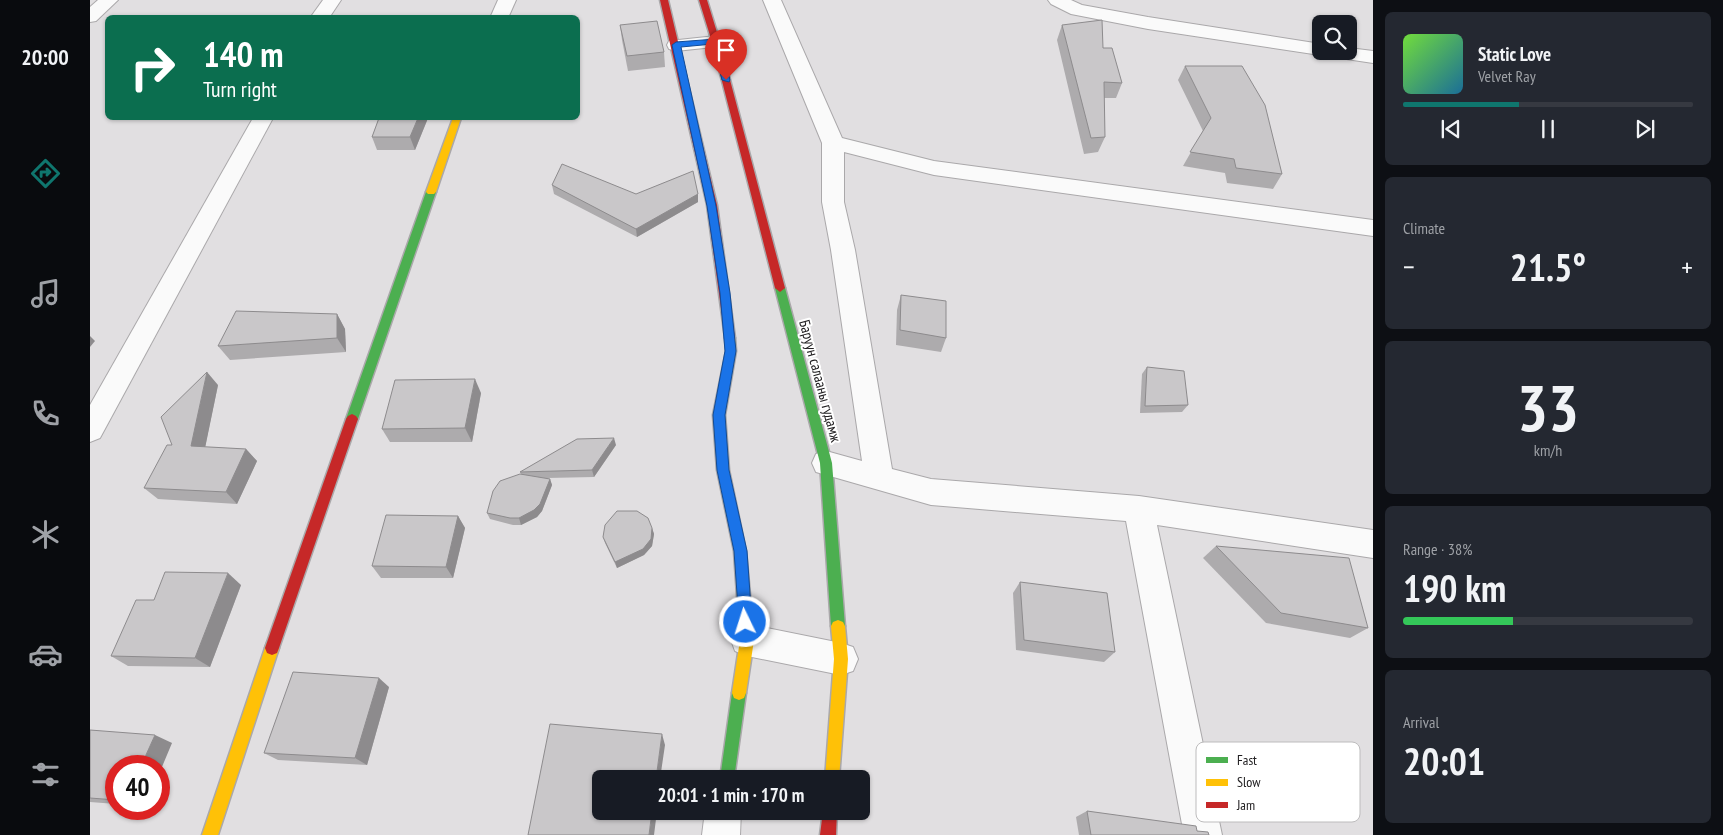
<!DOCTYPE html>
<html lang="en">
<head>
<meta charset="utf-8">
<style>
	:root { --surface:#171b24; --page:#242831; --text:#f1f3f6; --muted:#9ea1a6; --line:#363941; --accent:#0f766e }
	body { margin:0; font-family:"PT Sans Narrow",sans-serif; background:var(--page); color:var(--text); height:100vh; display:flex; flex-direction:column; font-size:19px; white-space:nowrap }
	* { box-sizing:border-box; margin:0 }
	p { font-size:16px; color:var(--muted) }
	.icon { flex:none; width:28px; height:28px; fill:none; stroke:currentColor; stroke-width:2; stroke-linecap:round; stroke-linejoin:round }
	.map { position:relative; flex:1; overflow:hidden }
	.sheet { display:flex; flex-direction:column; gap:12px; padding:12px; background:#0d0f14; width:350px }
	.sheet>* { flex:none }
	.hud { position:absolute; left:15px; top:15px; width:475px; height:105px; border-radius:8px; box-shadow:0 1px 4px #0004; background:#0b6e4f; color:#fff; overflow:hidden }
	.fabs { position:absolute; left:1222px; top:15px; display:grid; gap:10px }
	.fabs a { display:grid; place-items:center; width:45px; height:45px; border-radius:8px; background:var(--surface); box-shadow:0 1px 4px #0004; font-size:25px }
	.speed { position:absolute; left:15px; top:755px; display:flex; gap:10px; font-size:25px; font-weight:700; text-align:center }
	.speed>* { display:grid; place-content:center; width:65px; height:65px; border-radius:50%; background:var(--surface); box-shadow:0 1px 4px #0004; line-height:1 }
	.speed .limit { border:8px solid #d22; background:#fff; color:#111 }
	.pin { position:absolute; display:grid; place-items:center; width:42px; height:42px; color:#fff; margin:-51px -21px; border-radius:50% 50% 50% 0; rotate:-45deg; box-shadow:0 0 5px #0007 }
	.pin .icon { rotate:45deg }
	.me { position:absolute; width:55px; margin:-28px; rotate:356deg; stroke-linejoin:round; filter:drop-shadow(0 0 4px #0008) }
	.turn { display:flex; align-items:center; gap:18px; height:105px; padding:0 15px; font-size:22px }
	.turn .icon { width:65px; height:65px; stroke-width:2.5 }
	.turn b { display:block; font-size:35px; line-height:42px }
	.big { font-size:38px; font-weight:800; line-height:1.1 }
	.sheet .widget { flex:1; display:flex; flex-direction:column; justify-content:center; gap:8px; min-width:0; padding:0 18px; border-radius:8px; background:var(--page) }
	.sheet .dial { align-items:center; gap:0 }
	.dial b { font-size:65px; line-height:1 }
	.song { display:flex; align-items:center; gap:15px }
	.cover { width:60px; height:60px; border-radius:8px; background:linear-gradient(135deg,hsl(100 70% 55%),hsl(200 70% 35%)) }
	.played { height:5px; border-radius:2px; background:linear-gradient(90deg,var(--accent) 40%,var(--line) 40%) }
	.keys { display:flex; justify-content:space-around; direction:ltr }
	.heat { display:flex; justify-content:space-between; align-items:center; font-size:28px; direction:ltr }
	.charge { height:8px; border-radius:4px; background:linear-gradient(90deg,#34c759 38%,var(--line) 0) }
	.trip { position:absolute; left:502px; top:770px; width:278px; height:50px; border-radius:8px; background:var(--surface); box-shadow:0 1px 4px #0004; font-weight:800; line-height:50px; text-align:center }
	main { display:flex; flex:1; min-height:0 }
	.menu { display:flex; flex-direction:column; width:90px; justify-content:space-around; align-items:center; background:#090b0e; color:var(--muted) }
	.menu .icon { width:35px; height:35px }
	.menu .current { color:var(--accent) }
	.menu b { font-size:22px; color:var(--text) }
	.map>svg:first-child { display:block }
</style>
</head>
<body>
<main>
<nav class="menu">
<b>20:00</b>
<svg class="icon current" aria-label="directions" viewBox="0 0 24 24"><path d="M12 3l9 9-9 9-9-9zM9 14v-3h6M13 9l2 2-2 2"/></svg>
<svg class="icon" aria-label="music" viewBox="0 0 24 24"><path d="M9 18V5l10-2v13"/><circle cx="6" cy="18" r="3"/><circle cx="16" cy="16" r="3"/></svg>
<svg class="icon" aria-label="phone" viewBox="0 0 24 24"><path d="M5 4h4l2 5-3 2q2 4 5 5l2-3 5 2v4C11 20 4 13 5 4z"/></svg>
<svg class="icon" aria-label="climate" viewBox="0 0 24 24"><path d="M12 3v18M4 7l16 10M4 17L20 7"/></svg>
<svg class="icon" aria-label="car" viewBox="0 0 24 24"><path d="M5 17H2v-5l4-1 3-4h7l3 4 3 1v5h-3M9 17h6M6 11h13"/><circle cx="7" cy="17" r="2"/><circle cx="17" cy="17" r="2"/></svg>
<svg class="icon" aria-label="filters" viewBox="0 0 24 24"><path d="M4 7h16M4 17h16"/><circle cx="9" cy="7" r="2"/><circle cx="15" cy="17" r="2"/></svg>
</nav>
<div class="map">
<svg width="1283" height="835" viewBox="0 0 1283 835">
	<rect width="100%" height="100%" fill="#e1dfe1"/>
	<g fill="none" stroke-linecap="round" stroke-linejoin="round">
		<g stroke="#aaa8aa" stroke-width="2">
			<g id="street">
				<polygon points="8,0 28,0 6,21 0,22 0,7"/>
				<polygon points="233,0 251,0 239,18 220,18"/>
				<polygon points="408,0 426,0 418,18 400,18"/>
				<polygon points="673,0 691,0 752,138 844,161 1283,220 1283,236 844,175 754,152 754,202 765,250 802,469 841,479 1049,496 1283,530 1283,558 1067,525 1132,835 1094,835 1036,521 841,505 726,472 722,463 726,454 736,451 772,461 741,250 732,202 732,143"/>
				<polygon points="958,0 981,0 992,5 1058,17 1231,44 1231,51 1259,51 1259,48 1283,51 1283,63 1058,29 981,14 961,4"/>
				<polygon points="626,36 633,38 635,42 633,46 586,51 579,49 577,45 579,41"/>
				<polygon points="163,118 183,118 10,438 0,442 0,405"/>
				<polygon points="657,624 751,643 763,647 768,659 763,671 751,675 657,656 645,651 641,640 645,629"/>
				<polygon points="615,811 651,811 650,835 612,835"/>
			</g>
		</g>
		<g stroke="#aaa8aa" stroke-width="3">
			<g id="fast">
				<polygon points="341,189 346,192 268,419 266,422 258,422 256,419 336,192"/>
				<polygon points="690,284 695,288 742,463 755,626 753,630 748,632 743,630 741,626 730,463 685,288"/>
				<polygon points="649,686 654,688 656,693 644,779 630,779 642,693 644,688"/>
			</g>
		</g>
		<g stroke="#aaa8aa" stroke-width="3">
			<g id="slow">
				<polygon points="363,118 371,118 346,192 344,194 338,194 336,192"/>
				<polygon points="640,334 645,338 646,351 635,415 639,470 656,551 664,640 656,693 654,698 649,700 644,698 642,693 650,640 644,551 627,470 623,415 636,351 635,338"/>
				<polygon points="748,620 753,622 755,626 758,659 749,779 735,779 744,659 741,626 743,622"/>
				<polygon points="182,641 187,643 189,648 128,835 112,835 175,648 177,643"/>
			</g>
		</g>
		<g stroke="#aaa8aa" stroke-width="3">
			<g id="jam">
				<polygon points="570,0 578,0 627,205 645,338 640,342 635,338 617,205"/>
				<polygon points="609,0 617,0 630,42 695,288 690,292 685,288 622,42"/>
				<polygon points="262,414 266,416 268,419 189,648 187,653 182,655 177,653 175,648 256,419 258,416"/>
				<polygon points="733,811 747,811 746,835 730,835"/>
			</g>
		</g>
		<use href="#street" fill="#fafafa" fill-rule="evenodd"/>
		<use href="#fast" fill="#4caf50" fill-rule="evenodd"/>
		<use href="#slow" fill="#ffc107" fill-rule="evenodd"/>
		<use href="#jam" fill="#c62828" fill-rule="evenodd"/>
	</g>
	<g fill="#adabad">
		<polygon points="530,25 574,52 575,67 538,71 532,40"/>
		<polygon points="972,25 1013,48 1032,83 1026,98 1014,98 1015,137 1008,152 994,154 967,40"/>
		<polygon points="1095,66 1192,174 1183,189 1137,183 1135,173 1093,166 1113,131 1088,80"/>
		<polygon points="289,118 338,118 325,150 287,150 282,137"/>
		<polygon points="462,185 546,194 608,194 608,202 547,237 464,194"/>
		<polygon points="811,295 856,338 851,352 806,345 807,310"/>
		<polygon points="247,314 255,329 256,352 140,360 128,346"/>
		<polygon points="1057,367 1098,405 1092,412 1050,413 1052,374"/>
		<polygon points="128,385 115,447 156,449 167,461 147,504 68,499 54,488 82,445"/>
		<polygon points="391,393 382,442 300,442 292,429"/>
		<polygon points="526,445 504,477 457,478 460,479 462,485 452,511 447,517 431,525 423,525 400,519 397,513 431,474 430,472"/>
		<polygon points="368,516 375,528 363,578 291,578 282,566"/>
		<polygon points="562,528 564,534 562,546 554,555 527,568 515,543 513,537"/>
		<polygon points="1126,546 1278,628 1260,638 1176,623 1113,558"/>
		<polygon points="930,582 1025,652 1014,662 926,650 923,593"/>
		<polygon points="151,585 120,667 38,666 21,656 64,600"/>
		<polygon points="299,687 277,765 188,760 174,753"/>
		<polygon points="0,730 82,743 26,766 26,804 0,802"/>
		<polygon points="997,811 1107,831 1119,835 989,835 986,817"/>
	</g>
	<g fill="#8d8b8d">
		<polygon points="328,118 338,118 325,150 320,137"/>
		<polygon points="608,194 608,202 547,237 546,229"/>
		<polygon points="247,314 255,329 256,352 247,338"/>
		<polygon points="0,336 5,341 0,347"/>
		<polygon points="117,372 128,385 113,458 101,446"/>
		<polygon points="385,379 391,393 382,442 375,428"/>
		<polygon points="524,438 526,445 504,477 502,470"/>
		<polygon points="156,449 167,461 147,504 136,492"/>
		<polygon points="460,479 462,485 452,511 447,517 431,525 429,518"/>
		<polygon points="368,516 375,528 363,578 356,567"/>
		<polygon points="562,528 564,534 562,546 554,555 527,568 525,562"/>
		<polygon points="138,573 151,585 120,667 105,658"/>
		<polygon points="289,678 299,687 277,765 265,758"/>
		<polygon points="572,734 575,745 570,779 566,779"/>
		<polygon points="65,735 82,743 69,774 69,766 51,766"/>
		<polygon points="562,811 567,811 564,835 559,835"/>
	</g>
	<g fill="#c9c7c9" stroke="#8d8b8d">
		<polygon points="1012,20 1013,48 1022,48 1032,83 1014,82 1015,137 1001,138 972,25"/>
		<polygon points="567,21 574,52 537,56 530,25"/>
		<polygon points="1095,66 1152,66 1175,105 1192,174 1146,168 1144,159 1100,152 1121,118"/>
		<polygon points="289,118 328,118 320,137 282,137"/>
		<polygon points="472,164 546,194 603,171 608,194 546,229 462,185"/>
		<polygon points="811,295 856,301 856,338 810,330"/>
		<polygon points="146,311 247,314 247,338 128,346"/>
		<polygon points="1057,367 1094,371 1098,405 1055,406"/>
		<polygon points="117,372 101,446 156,449 136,492 54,488 77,445 82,445 71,417"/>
		<polygon points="385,379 375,428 292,429 305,380"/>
		<polygon points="524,438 502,470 430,472 487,439"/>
		<polygon points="430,474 460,479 450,504 444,510 429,518 420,518 397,513 403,491 410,481"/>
		<polygon points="527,511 547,511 558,518 562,528 561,539 553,549 525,562 513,537 515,525"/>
		<polygon points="296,515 368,516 356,567 282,566"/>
		<polygon points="1126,546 1259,558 1278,628 1191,613"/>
		<polygon points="75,572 138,573 105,658 21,656 46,600 64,600"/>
		<polygon points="930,582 1017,593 1025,652 934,640"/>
		<polygon points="203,672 289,678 265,758 174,753"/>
		<polygon points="460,724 572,734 566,779 511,779 511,811 562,811 559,835 438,835"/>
		<polygon points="0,730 65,735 51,766 26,766 26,800 0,798"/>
		<polygon points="997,811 1106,826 1107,831 1118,832 1119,835 1001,835"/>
	</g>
	<polygon fill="#1a73e8" stroke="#114b97" points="626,39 630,42 640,80 639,82 632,80 623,44 591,47 626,206 640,293 646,351 635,415 639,470 657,551 662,622 660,626 655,628 651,626 649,622 644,551 627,470 623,415 635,351 630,293 617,206 582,45 586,42"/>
	<g text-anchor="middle" stroke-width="4" stroke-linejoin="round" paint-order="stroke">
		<g font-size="15" fill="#222022" stroke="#fff">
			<text transform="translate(730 381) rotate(75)" y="5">Баруун салааны гудамж</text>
		</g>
	</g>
	<rect x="1106" y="742" width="164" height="80" rx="8" fill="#fff" stroke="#bdbcbd" stroke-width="1"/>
	<rect x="1116" y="757" width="22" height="6" fill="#4caf50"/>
	<rect x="1116" y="779" width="22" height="7" fill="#ffc107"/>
	<rect x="1116" y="802" width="22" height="6" fill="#c62828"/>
	<g font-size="14" fill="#222022">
		<text x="1147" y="765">Fast</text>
		<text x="1147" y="787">Slow</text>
		<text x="1147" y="810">Jam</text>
	</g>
</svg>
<div class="fabs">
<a><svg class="icon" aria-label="search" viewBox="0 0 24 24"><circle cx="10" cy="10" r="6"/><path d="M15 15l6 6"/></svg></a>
</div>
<div class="speed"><div class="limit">40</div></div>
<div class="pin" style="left:636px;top:80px;background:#d93025"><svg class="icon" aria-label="arrive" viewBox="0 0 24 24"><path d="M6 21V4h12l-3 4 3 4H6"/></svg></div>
<svg class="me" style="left:655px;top:622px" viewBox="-20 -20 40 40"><circle r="17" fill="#1a73e8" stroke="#fff" stroke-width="3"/><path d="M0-11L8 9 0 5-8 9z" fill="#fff"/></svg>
<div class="trip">20:01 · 1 min · 170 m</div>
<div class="hud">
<div class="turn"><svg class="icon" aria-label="right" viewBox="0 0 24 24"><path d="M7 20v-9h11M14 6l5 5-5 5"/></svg><div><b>140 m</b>Turn right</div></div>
</div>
</div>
<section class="sheet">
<div class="widget">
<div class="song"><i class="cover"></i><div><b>Static Love</b><p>Velvet Ray</p></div></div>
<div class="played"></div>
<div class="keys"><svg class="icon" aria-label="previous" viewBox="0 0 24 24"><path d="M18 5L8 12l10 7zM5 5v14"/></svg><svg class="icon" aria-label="pause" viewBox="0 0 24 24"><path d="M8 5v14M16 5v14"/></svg><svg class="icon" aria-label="next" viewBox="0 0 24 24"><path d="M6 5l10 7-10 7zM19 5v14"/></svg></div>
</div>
<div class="widget"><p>Climate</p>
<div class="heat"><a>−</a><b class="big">21.5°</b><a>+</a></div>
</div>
<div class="widget dial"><b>33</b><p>km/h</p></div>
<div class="widget"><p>Range · 38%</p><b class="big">190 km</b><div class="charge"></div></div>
<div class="widget"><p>Arrival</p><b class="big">20:01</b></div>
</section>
</main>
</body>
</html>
